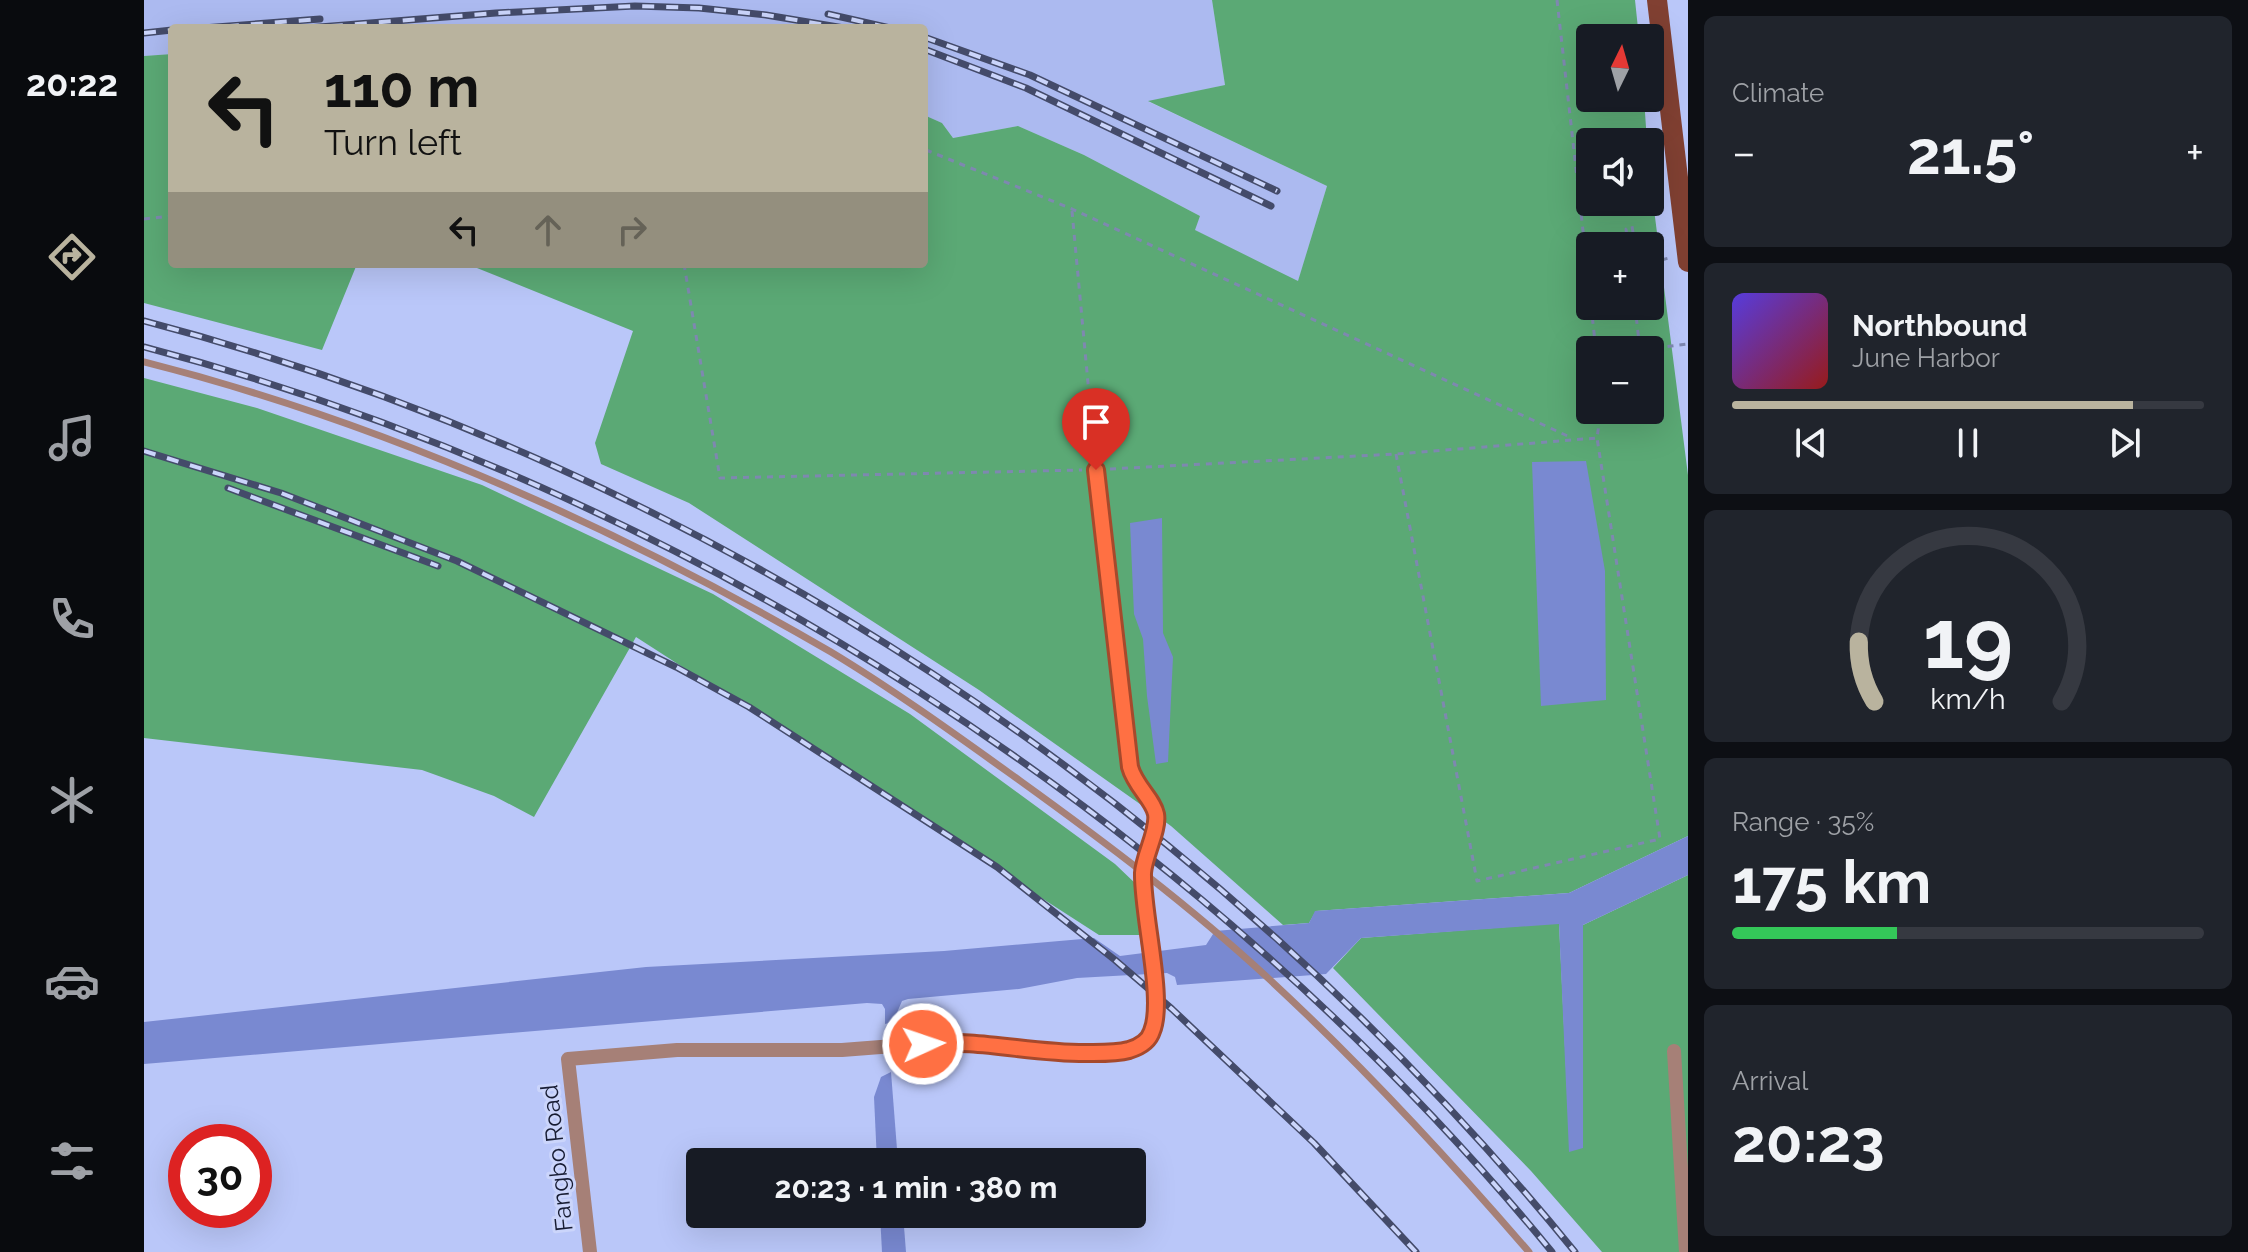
<!DOCTYPE html>
<html lang="en">
<head>
<meta charset="utf-8">
<style>
	:root { --surface:#171b24; --page:#20242c; --text:#f1f3f6; --muted:#9ea1a6; --line:#363941; --accent:#b9b39e }
	body { margin:0; font-family:Raleway,sans-serif; background:var(--page); color:var(--text); height:100vh; display:flex; flex-direction:column; font-size:30px; white-space:nowrap }
	* { box-sizing:border-box; margin:0 }
	p { font-size:26px; color:var(--muted) }
	.icon { flex:none; width:44px; height:44px; fill:none; stroke:currentColor; stroke-width:2; stroke-linecap:round; stroke-linejoin:round }
	.map { position:relative; flex:1; overflow:hidden }
	.drawer { display:flex; flex-direction:column; gap:16px; padding:16px; background:#0d0f14; width:560px }
	.drawer>* { flex:none }
	.banner { position:absolute; left:24px; top:24px; width:760px; height:244px; border-radius:8px; box-shadow:0 8px 32px #0002; background:#b9b39e; color:#111; overflow:hidden }
	.needle { width:52px; rotate:5deg }
	.controls { position:absolute; left:1432px; top:24px; display:grid; gap:16px }
	.controls a { display:grid; place-items:center; width:88px; height:88px; border-radius:8px; background:var(--surface); box-shadow:0 8px 32px #0002; font-size:40px }
	.speed { position:absolute; left:24px; top:1124px; display:flex; gap:16px; font-size:40px; font-weight:700; text-align:center }
	.speed>* { display:grid; place-content:center; width:104px; height:104px; border-radius:50%; background:var(--surface); box-shadow:0 8px 32px #0002; line-height:1 }
	.speed .limit { border:12px solid #d22; background:#fff; color:#111 }
	.pin { position:absolute; display:grid; place-items:center; width:68px; height:68px; color:#fff; margin:-82px -34px; border-radius:50% 50% 50% 0; rotate:-45deg; box-shadow:0 0 8px #0007 }
	.pin .icon { rotate:45deg }
	.me { position:absolute; width:88px; margin:-44px; rotate:87deg; stroke-linejoin:round; filter:drop-shadow(0 0 6px #0008) }
	.turn { display:flex; align-items:center; gap:28px; height:168px; padding:0 24px; font-size:36px }
	.turn .icon { width:104px; height:104px; stroke-width:2.5 }
	.turn b { display:block; font-size:56px; line-height:68px }
	.lanes { display:flex; align-items:center; height:76px; padding:0 24px; background:#0003; justify-content:center; gap:40px; direction:ltr }
	.lanes .off { opacity:.35 }
	.big { font-size:60px; font-weight:700; line-height:1.1 }
	.drawer .card { flex:1; display:flex; flex-direction:column; justify-content:center; gap:12px; min-width:0; padding:0 28px; border-radius:12px; background:var(--page) }
	.drawer .dial { align-items:center; gap:0 }
	.dial svg { height:208px; overflow:visible; fill:none; stroke:var(--line); stroke-width:7; stroke-linecap:round; text-anchor:middle }
	.dial text { fill:var(--text); stroke:none }
	.song { display:flex; align-items:center; gap:24px }
	.cover { width:96px; height:96px; border-radius:12px; background:linear-gradient(135deg,hsl(250 70% 55%),hsl(0 70% 35%)) }
	.played { height:8px; border-radius:4px; background:linear-gradient(90deg,var(--accent) 85%,var(--line) 85%) }
	.keys { display:flex; justify-content:space-around; direction:ltr }
	.heat { display:flex; justify-content:space-between; align-items:center; font-size:44px; direction:ltr }
	.charge { height:12px; border-radius:6px; background:linear-gradient(90deg,#34c759 35%,var(--line) 0) }
	.trip { position:absolute; left:542px; top:1148px; width:460px; height:80px; border-radius:8px; background:var(--surface); box-shadow:0 8px 32px #0002; font-weight:700; line-height:80px; text-align:center }
	main { display:flex; flex:1; min-height:0 }
	.dock { display:flex; flex-direction:column; width:144px; justify-content:space-around; align-items:center; background:#090b0e; color:var(--muted) }
	.dock .icon { width:56px; height:56px }
	.dock .on { color:var(--accent) }
	.dock b { font-size:36px; color:var(--text) }
	.map>svg:first-child { display:block }
</style>
</head>
<body>
<main>
<nav class="dock">
<b>20:22</b>
<svg class="icon on" aria-label="directions" viewBox="0 0 24 24"><path d="M12 3l9 9-9 9-9-9zM9 14v-3h6M13 9l2 2-2 2"/></svg>
<svg class="icon" aria-label="music" viewBox="0 0 24 24"><path d="M9 18V5l10-2v13"/><circle cx="6" cy="18" r="3"/><circle cx="16" cy="16" r="3"/></svg>
<svg class="icon" aria-label="phone" viewBox="0 0 24 24"><path d="M5 4h4l2 5-3 2q2 4 5 5l2-3 5 2v4C11 20 4 13 5 4z"/></svg>
<svg class="icon" aria-label="climate" viewBox="0 0 24 24"><path d="M12 3v18M4 7l16 10M4 17L20 7"/></svg>
<svg class="icon" aria-label="car" viewBox="0 0 24 24"><path d="M5 17H2v-5l4-1 3-4h7l3 4 3 1v5h-3M9 17h6M6 11h13"/><circle cx="7" cy="17" r="2"/><circle cx="17" cy="17" r="2"/></svg>
<svg class="icon" aria-label="filters" viewBox="0 0 24 24"><path d="M4 7h16M4 17h16"/><circle cx="9" cy="7" r="2"/><circle cx="15" cy="17" r="2"/></svg>
</nav>
<div class="map">
<svg width="1544" height="1252" viewBox="0 0 1544 1252">
	<rect width="100%" height="100%" fill="#bac7f9"/>
	<polygon fill="#acbaf0" points="0,0 1068,0 1081,85 1005,102 1183,186 1154,282 1050,230 1056,216 940,155 874,126 809,138 798,123 780,115 780,28 28,28 28,54 0,56"/>
	<g fill="#5ba975" fill-rule="evenodd">
		<path d="M1068,0H1491L1495,38H1446V98H1500L1503,142H1446V202H1506V178L1544,475V836L1425,893L1172,911L1165,923L1139,925L1027,826L835,690L545,503L457,464L451,443L489,331L323,264H780V115L798,123L809,138L874,126L940,155L1056,216L1051,230L1154,281L1183,186L1004,101L1081,85ZM1446,246H1506V306H1446ZM1446,350H1506V410H1446Z"/>
		<polygon points="28,54 28,264 213,264 178,350 0,303 0,56"/>
		<polygon points="0,378 113,408 338,485 569,594 766,714 971,864 993,885 997,935 955,935 492,637 390,817 350,796 278,770 0,738"/>
		<polygon points="1544,875 1544,1252 1458,1252 1387,1171 1189,968 1217,938 1415,923 1426,1151 1439,1147 1439,925"/>
	</g>
	<g fill="#7989d1">
		<polygon points="1442,461 1461,571 1462,700 1397,706 1388,462"/>
		<polygon points="1018,518 1019,633 1029,657 1024,762 1012,764 1003,696 999,639 990,614 986,523"/>
		<polygon points="1544,836 1544,875 1439,925 1439,1148 1425,1152 1415,924 1217,938 1182,974 1033,985 1031,977 1023,973 933,978 875,989 764,999 758,1001 749,1022 741,1024 741,1009 738,1004 723,1003 0,1064 0,1022 502,967 800,951 950,938 976,956 1062,945 1071,931 1165,923 1171,911 1425,893"/>
		<polygon points="747,1072 754,1162 733,1162 730,1097 737,1077"/>
		<polygon points="736,1214 759,1214 762,1252 738,1252"/>
	</g>
	<g fill="none" stroke-linecap="round" stroke-linejoin="round">
		<g stroke="#7e88b0" stroke-width="3" stroke-dasharray="6 6" stroke-linecap="butt">
			<polyline points="1413,0 1446,293"/>
			<polyline points="782,150 928,209 1428,438"/>
			<polyline points="928,211 951,458"/>
			<polyline points="0,219 28,216"/>
			<polyline points="1484,246 1482,229 1488,226 1491,246"/>
			<polyline points="1506,263 1525,258"/>
			<polyline points="540,264 576,478 938,470"/>
			<polyline points="1447,306 1452,350"/>
			<polyline points="1491,306 1496,350 1544,344"/>
			<polyline points="1252,454 1333,881 1516,839 1453,438 1457,410"/>
			<polyline points="966,469 1252,454 1453,438"/>
		</g>
		<path stroke="#a68077" stroke-width="7" d="M0,362C242,423 472,527 687,652C750,690 815,737 875,780C961,842 1046,906 1124,978C1217,1064 1303,1157 1385,1252"/>
		<g stroke="#a68077" stroke-width="14">
			<polyline points="1530,1051 1542,1252"/>
			<path d="M446,1252L424,1059L533,1050H698L801,1042H822L908,1053L971,1052L990,1048L1005,1038L1011,1023V1005C1009,963 995,910 999,869C1001,852 1015,830 1012,815C1010,800 991,785 986,767L952,470"/>
		</g>
		<polyline stroke="#814032" stroke-width="20" points="1513,0 1544,262"/>
		<g stroke="#444b6a" stroke-width="7">
			<g id="rail">
				<polyline points="684,14 746,28"/>
				<polyline points="59,28 176,19"/>
				<polyline points="163,28 352,13 491,6 555,8 622,15 700,28"/>
				<polyline points="0,33 28,30"/>
				<polyline points="780,37 886,75 1133,191"/>
				<polyline points="780,49 882,88 1127,206"/>
				<path d="M0,321C560,468 1066,804 1431,1252"/>
				<path d="M0,347C538,488 1056,822 1408,1252"/>
				<polyline points="0,451 137,493 313,561 532,667 605,707 853,867 971,960 1028,1009 1170,1143 1272,1252"/>
				<polyline points="84,488 294,566"/>
			</g>
		</g>
		<use href="#rail" stroke="#cbd5fb" stroke-width="4" stroke-dasharray="12" stroke-linecap="butt"/>
	</g>
	<g fill="none" stroke-linecap="round" stroke-linejoin="round">
		<g stroke="#a6492c" stroke-width="20">
			<path id="route" d="M779,1044C836,1038 892,1055 949,1053C961,1053 974,1053 985,1050C995,1047 1005,1041 1008,1031C1021,1000 998,913 999,873C1000,855 1015,830 1012,814C1009,799 991,786 986,767L952,470"/>
		</g>
		<use href="#route" stroke="#ff7043" stroke-width="14"/>
	</g>
	<g text-anchor="middle" stroke-width="6" stroke-linejoin="round" paint-order="stroke">
		<g font-size="24" fill="#171c33" stroke="#cbd5fb">
			<text transform="translate(413 1158) rotate(-96)" y="8">Fangbo Road</text>
		</g>
	</g>
</svg>
<div class="controls">
<a><svg class="needle" viewBox="-14 -14 28 28"><path d="M0-13l5 13h-10z" fill="#e53935"/><path d="M0 13l5-13h-10z" fill="#9ea1a6"/></svg></a>
<a><svg class="icon" aria-label="sound" viewBox="0 0 24 24"><path d="M4 9h4l5-4v14l-5-4H4zM17 9q2 3 0 6"/></svg></a>
<a>+</a>
<a>−</a>
</div>
<div class="speed"><div class="limit">30</div></div>
<div class="pin" style="left:952px;top:470px;background:#d93025"><svg class="icon" aria-label="arrive" viewBox="0 0 24 24"><path d="M6 21V4h12l-3 4 3 4H6"/></svg></div>
<svg class="me" style="left:779px;top:1044px" viewBox="-20 -20 40 40"><circle r="17" fill="#ff7043" stroke="#fff" stroke-width="3"/><path d="M0-11L8 9 0 5-8 9z" fill="#fff"/></svg>
<div class="trip">20:23 · 1 min · 380 m</div>
<div class="banner">
<div class="turn"><svg class="icon" aria-label="left" viewBox="0 0 24 24"><path d="M17 20v-9H6M10 6l-5 5 5 5"/></svg><div><b>110 m</b>Turn left</div></div>
<div class="lanes"><svg class="icon" aria-label="left" viewBox="0 0 24 24"><path d="M17 20v-9H6M10 6l-5 5 5 5"/></svg><svg class="icon off" aria-label="ahead" viewBox="0 0 24 24"><path d="M12 20V5M6 11l6-6 6 6"/></svg><svg class="icon off" aria-label="right" viewBox="0 0 24 24"><path d="M7 20v-9h11M14 6l5 5-5 5"/></svg></div>
</div>
</div>
<section class="drawer">
<div class="card"><p>Climate</p>
<div class="heat"><a>−</a><b class="big">21.5°</b><a>+</a></div>
</div>
<div class="card">
<div class="song"><i class="cover"></i><div><b>Northbound</b><p>June Harbor</p></div></div>
<div class="played"></div>
<div class="keys"><svg class="icon" aria-label="previous" viewBox="0 0 24 24"><path d="M18 5L8 12l10 7zM5 5v14"/></svg><svg class="icon" aria-label="pause" viewBox="0 0 24 24"><path d="M8 5v14M16 5v14"/></svg><svg class="icon" aria-label="next" viewBox="0 0 24 24"><path d="M6 5l10 7-10 7zM19 5v14"/></svg></div>
</div>
<div class="card dial"><svg viewBox="0 0 100 80">
<path d="M14 69A42 42 0 1 1 86 69"/>
<path d="M14 69A42 42 0 0 1 8 46" stroke="#b9b39e"/>
<text x="50" y="56" font-size="32" font-weight="700">19</text>
<text x="50" y="72" font-size="11">km/h</text>
</svg></div>
<div class="card"><p>Range · 35%</p><b class="big">175 km</b><div class="charge"></div></div>
<div class="card"><p>Arrival</p><b class="big">20:23</b></div>
</section>
</main>
</body>
</html>
